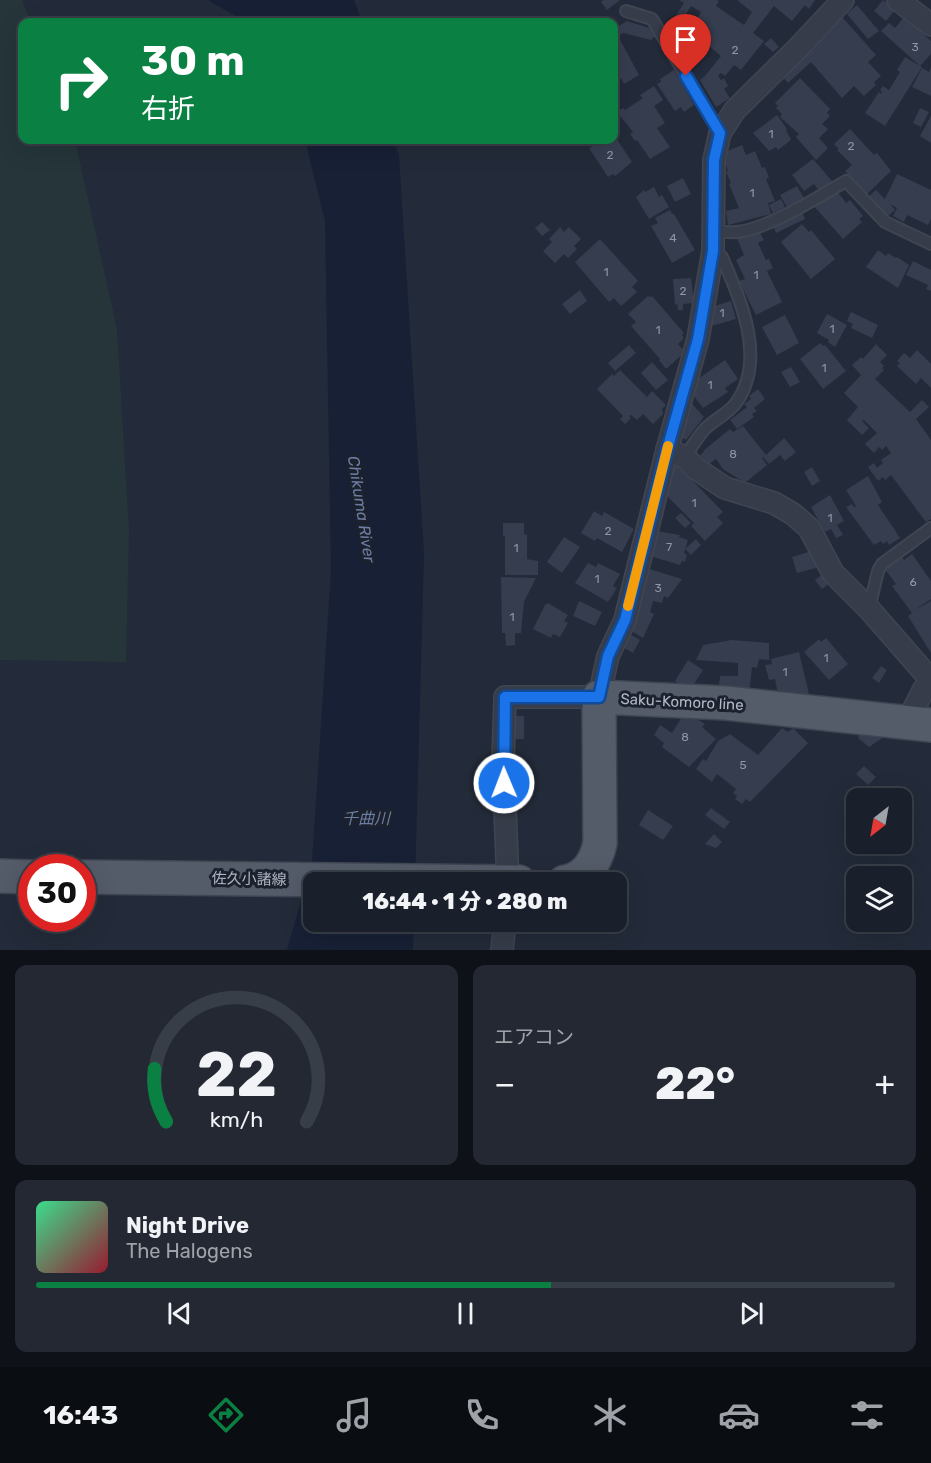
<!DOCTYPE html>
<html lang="ja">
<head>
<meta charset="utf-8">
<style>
	:root { --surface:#1a202b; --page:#232833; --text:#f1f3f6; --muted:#9fa3a9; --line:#383e47; --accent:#0b8043 }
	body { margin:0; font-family:Rubik,"Noto Sans JP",sans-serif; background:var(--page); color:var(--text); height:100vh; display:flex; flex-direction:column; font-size:22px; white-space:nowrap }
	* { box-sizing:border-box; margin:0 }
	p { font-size:20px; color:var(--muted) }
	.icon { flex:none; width:33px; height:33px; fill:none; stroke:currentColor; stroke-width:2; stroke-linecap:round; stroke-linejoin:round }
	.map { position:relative; height:950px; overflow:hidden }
	.details { display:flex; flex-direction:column; gap:15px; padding:15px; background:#0e1218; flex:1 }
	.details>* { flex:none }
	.hud { position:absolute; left:18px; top:18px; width:600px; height:126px; border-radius:12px; box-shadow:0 6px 24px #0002,0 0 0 2px var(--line); background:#0b8043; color:#fff; overflow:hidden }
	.needle { width:39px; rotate:211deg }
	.buttons { position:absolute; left:846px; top:788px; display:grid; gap:12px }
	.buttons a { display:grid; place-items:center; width:66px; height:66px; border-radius:12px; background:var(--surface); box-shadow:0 6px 24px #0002,0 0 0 2px var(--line); font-size:30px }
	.speed { position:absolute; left:18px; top:854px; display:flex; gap:12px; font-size:30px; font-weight:700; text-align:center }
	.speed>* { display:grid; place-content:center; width:78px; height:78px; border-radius:50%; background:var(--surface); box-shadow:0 6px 24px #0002,0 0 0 2px var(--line); line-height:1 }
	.speed .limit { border:9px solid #d22; background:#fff; color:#111 }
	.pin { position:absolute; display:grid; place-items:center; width:51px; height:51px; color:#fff; margin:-62px -26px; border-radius:50% 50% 50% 0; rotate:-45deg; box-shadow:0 0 6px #0007 }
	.pin .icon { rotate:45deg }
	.me { position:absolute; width:66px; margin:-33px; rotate:359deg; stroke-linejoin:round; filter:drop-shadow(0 0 4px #0008) }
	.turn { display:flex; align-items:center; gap:21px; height:126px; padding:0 24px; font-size:27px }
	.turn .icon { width:78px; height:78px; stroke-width:2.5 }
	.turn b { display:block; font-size:42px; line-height:51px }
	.big { font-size:45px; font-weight:800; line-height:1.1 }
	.details .widget { flex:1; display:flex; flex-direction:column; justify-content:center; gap:9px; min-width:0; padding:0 21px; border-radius:12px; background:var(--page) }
	.details .dial { align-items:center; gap:0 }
	.dial svg { height:156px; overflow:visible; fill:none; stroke:var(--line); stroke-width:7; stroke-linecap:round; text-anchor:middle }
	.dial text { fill:var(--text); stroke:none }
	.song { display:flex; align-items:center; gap:18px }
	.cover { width:72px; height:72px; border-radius:9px; background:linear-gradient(135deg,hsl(150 70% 55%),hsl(350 70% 35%)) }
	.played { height:6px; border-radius:3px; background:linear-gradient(90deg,var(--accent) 60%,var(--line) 60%) }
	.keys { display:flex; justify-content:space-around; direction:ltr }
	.heat { display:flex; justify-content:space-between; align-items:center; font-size:33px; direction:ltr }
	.details .tiles { flex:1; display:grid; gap:15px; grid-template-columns:1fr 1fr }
	.widget:last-child { grid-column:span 2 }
	.trip { position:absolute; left:303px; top:872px; width:324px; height:60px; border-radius:12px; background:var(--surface); box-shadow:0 6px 24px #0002,0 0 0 2px var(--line); font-weight:800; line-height:60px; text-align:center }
	.dock { display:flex; height:96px; justify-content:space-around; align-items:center; background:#0a0d11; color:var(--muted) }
	.dock .icon { width:42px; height:42px }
	.dock .current { color:var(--accent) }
	.dock b { font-size:27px; color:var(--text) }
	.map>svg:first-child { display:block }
</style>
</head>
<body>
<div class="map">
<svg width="931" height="950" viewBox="0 0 931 950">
	<rect width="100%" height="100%" fill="#232a39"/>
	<polygon fill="#25353a" points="0,0 22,0 31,22 22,22 22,140 75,140 117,329 129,530 126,662 0,660"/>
	<g fill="#172035">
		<polygon points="208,0 354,0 362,22 246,22"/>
		<polygon points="305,140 394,140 399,156 424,553 415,882 314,882 314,921 414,921 413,950 287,950 312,862 331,571 325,221"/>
	</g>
	<g fill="#353d4f">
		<polygon points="604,0 620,0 607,10 601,2"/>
		<polygon points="679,0 717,0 719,1 716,6 744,25 752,12 737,0 815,0 809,9 805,5 792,21 774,6 753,33 764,41 741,70 734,65 725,76 721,73 718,76 721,80 724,78 728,86 724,89 730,98 716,107 700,80 704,77 721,56 708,45 701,54 684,40 701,12 691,6 677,29 670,24 684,3"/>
		<polygon points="883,0 896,9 886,21 874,11"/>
		<polygon points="857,5 879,31 868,39 847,14"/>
		<polygon points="842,17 876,55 868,62 881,76 874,82 876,85 864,96 854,86 842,98 811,62 788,83 780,74"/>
		<polygon points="904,17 931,41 931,54 920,66 881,31 889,23 895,28"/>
		<polygon points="627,21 649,28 655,36 651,40 623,33 618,36 639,75 624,84 621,78 614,83 614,29"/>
		<polygon points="771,38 779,47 773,52 764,44"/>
		<polygon points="905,57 922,67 885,126 865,113 879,92 881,94 882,91 880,90 883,86 889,90 900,72 897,70"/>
		<polygon points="931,67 931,96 912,87 922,68 929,72"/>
		<polygon points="674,70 694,105 684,112 681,107 675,111 657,84 661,82 660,79"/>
		<polygon points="800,78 830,109 827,113 830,116 822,124 828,129 819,138 828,148 816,160 796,137 799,134 780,117 782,114 776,108 778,106 775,103"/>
		<polygon points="654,86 663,100 654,106 665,123 657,128 670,147 650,159 637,140 635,141 630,134 633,132 617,112 623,108 625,110 643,98 640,95"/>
		<polygon points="920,108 929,112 921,127 913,123"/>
		<polygon points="777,115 787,129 786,130 791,140 778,150 776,147 769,151 753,133"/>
		<polygon points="931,116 931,143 920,136"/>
		<polygon points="850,129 874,155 877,153 891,171 867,194 845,171 852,165 837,150 839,149 834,144"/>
		<polygon points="614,135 632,162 615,176 613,174 608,177 589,148 593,146 589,140 614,140"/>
		<polygon points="742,145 746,155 755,151 762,168 765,167 769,178 766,179 775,201 768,203 771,214 728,225 726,211 739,208 729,184 731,183 726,172 728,171 722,153"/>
		<polygon points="813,159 832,181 819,191 814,184 804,191 792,175"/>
		<polygon points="897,174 931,190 931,219 928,225 907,215 904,222 893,216 897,208 890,204 895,210 886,218 868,197 876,190 885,199"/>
		<polygon points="683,178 691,194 675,202 667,186"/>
		<polygon points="797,186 804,198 787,207 780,195"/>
		<polygon points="654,187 659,197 662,195 669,207 649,219 636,197 644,190 645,192"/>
		<polygon points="837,191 846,203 850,200 863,216 859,219 862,222 843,239 813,205"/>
		<polygon points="781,199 785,207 773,213 769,205"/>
		<polygon points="670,210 672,214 674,214 695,250 672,263 651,226 658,223 655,218"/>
		<polygon points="802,212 805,219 776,233 773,226"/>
		<polygon points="542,222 550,230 542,236 535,228"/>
		<polygon points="802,224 809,232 811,230 835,259 811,279 781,242"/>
		<polygon points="560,227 564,232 569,227 581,239 574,246 577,249 568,258 564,254 555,263 543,251 552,242 549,239"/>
		<polygon points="756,230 760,233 764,240 758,243 766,260 769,259 773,268 767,271 782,302 756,315 739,281 745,279 736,260 744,255 736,236"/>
		<polygon points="600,239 638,281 632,287 637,292 621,306 614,298 609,302 575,262"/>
		<polygon points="878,250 886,256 888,253 896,258 897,257 909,265 898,288 866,267"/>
		<polygon points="913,261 931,270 931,291 926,289 928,285 906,275"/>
		<polygon points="691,278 694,303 683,304 683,310 678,310 677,304 675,305 673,279"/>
		<polygon points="580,290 587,301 570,314 562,304"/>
		<polygon points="648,296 650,297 652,296 684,333 682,335 684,338 678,344 685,352 666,369 659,360 660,359 631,326 636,322 628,314"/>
		<polygon points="731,301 736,319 708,327 711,307"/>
		<polygon points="851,312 878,325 872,338 851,328 853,324 847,321"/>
		<polygon points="827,314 847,325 835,347 828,342 829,340 817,333"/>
		<polygon points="785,315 799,343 777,355 762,327"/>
		<polygon points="820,343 823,346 825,345 846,371 823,389 800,359"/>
		<polygon points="876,344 887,355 880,362 884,366 882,368 884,370 875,379 910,412 922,400 929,407 916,419 931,440 931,519 926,522 891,475 885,480 883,477 878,481 868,467 874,463 877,468 883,463 881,460 891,453 886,446 882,450 879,447 874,453 865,444 877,433 864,420 862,421 869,428 862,435 847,420 858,407 844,393 861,375 852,365 861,357 863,359"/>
		<polygon points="629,345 636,353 615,371 608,363"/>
		<polygon points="917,350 931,364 931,388 921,378 916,384 897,366 900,363 897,361 904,353 910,358"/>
		<polygon points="725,360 738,379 725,388 728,392 703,408 691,392 695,389 692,383"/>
		<polygon points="652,362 668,380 656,390 641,373"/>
		<polygon points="791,367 800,382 790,387 781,372"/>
		<polygon points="620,370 647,397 652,391 666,405 662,409 663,414 653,424 643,414 637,420 631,415 629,416 631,418 625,424 620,419 623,416 597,389 612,374 614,376"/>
		<polygon points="758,389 765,399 754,408 757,411 752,414 754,417 737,429 730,420 747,407 744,404 751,399 749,396"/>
		<polygon points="688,399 704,417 686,440 677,434"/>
		<polygon points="743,426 766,455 784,438 796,452 785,461 780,455 769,464 763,457 762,458 767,465 745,483 723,469 716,459 708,465 700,455 704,452 703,451 730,429 733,432"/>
		<polygon points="674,463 689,472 687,475 723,512 717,517 723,523 705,541 691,526 694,523 664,493"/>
		<polygon points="812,467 820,481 812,486 804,472"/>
		<polygon points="868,476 882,502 878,505 900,538 889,545 887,541 883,544 881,541 874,545 846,507 852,504 854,507 856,506 846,490"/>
		<polygon points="830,495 844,521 837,525 843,535 836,538 831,529 825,532 811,507"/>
		<polygon points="594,511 602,516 604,512 634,529 622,552 597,538 595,541 581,533"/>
		<polygon points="681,513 691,523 685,528 675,518"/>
		<polygon points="503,523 524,523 524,534 527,535 527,559 538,561 538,575 505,575 505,536 503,536"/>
		<polygon points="657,531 680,535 679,537 688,540 684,553 687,555 685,562 682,561 680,565 650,556"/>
		<polygon points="564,537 580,547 562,573 547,562"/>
		<polygon points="696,539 701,545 691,555 685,549"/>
		<polygon points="815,550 820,567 797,573 792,557"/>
		<polygon points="912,554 931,581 931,599 915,610 931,601 931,653 908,616 912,613 892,586 896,584 884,568 902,556 904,560"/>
		<polygon points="588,563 596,567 598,563 620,574 613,586 617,588 608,602 575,583"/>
		<polygon points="646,568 682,579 668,598 664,596 662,603 653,601 650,612 654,614 643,638 630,630"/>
		<polygon points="823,574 830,583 822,589 815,580"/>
		<polygon points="501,577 536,578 524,602 521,633 515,633 515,645 506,646 505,633 502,633"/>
		<polygon points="579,601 602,612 595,626 573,616"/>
		<polygon points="548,603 568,615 564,621 568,623 560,637 553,634 551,638 533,629 545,605"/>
		<polygon points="628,633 640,640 633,653 621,646"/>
		<polygon points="826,638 848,664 829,680 804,652 819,639 821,642"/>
		<polygon points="732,640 769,643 769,660 759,659 757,668 752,667 749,695 718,693 720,676 738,676 738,663 696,660 703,645"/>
		<polygon points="799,652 809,694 790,698 789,692 778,694 775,679 769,680 765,665 772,664 771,659"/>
		<polygon points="688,660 703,670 690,690 675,681"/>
		<polygon points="881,666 887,670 879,683 872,678"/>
		<polygon points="685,712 705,724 702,727 716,739 689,767 662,747 664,743 654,735 660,725 672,733"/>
		<polygon points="515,716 524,716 524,739 514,739"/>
		<polygon points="782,728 788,732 793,728 808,743 750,802 746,799 742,804 735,799 737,796 733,793 736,789 717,774 712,782 696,769 703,759 706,761 718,741 730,734 758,755"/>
		<polygon points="861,730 891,732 869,747 858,738"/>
		<polygon points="516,758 522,758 522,773 515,773"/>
		<polygon points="864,766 876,777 868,785 856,774"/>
		<polygon points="711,808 730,822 724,829 705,815"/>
		<polygon points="648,810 673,826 663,840 639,825"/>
		<polygon points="714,834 722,842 716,848 705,844"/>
	</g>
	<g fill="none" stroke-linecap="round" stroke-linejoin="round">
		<g stroke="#404552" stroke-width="14">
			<g id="lane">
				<polyline points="626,11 652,19 720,133"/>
				<path d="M713,231C721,231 729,233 737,232C768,229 818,197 846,181L885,222L931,244"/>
				<path d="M685,457C691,448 697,438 704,430C713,420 728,414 736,403C767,359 741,301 722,257L713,251"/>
				<polyline points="869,609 878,571 882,564 931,528"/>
			</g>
		</g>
		<g stroke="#404552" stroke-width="24">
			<g id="street">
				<polyline points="898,0 931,25"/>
				<polyline points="667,450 685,457 695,468 725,488 774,503 793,514 809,528 833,573 869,609 931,680"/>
				<polyline points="907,722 924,689 931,680"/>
				<polyline points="508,882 503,762 505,697 599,697 608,656 625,620 667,450 698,339 713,251 714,160 720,133 735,110 798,48 843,0"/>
				<polyline points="502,950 505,921"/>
			</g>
		</g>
		<g stroke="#404552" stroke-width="36">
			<g id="primary">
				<polyline points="0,876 32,877"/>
				<polyline points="82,877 519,882"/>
				<path d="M565,882C585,879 596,862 600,843L599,697L726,703L931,725"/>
			</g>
		</g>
		<use href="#lane" stroke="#363c49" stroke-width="10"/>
		<use href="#street" stroke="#363c49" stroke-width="21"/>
		<use href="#primary" stroke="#545b69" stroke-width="33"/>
	</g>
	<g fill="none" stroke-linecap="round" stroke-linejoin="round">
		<g stroke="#114b97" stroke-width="15">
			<polyline id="route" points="504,783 505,697 599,697 608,656 625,620 667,450 698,339 713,251 714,160 720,133 686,76"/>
		</g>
		<use href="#route" stroke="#1a73e8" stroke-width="10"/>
		<polyline stroke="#f59e0b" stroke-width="10" points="628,606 668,446"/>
	</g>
	<g text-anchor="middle" stroke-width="6" stroke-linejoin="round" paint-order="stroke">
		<g font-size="12" fill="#9096a6">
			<text x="915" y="51">3</text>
			<text x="735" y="54">2</text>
			<text x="771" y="138">1</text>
			<text x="851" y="150">2</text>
			<text x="610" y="159">2</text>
			<text x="752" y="197">1</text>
			<text x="673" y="242">4</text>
			<text x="606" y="276">1</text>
			<text x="756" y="279">1</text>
			<text x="683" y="295">2</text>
			<text x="722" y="317">1</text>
			<text x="832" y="333">1</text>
			<text x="658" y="334">1</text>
			<text x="824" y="372">1</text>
			<text x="710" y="389">1</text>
			<text x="733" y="458">8</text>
			<text x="694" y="507">1</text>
			<text x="830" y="522">1</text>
			<text x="608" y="535">2</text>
			<text x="669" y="551">7</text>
			<text x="516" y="552">1</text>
			<text x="597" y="583">1</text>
			<text x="913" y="586">6</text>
			<text x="658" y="592">3</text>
			<text x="512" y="621">1</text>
			<text x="826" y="662">1</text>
			<text x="785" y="676">1</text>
			<text x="685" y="741">8</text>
			<text x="743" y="769">5</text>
		</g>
		<g font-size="15" fill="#b1b7c5" stroke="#1c212e">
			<text transform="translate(682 702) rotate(3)" y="5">Saku-Komoro line</text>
			<text transform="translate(249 879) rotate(1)" y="5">佐久小諸線</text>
		</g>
		<g font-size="16" font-style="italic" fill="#6c7da2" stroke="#1c212e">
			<text transform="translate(362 509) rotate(81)" y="6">Chikuma River</text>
			<text x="366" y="824">千曲川</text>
		</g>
	</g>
</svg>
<div class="buttons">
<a><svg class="needle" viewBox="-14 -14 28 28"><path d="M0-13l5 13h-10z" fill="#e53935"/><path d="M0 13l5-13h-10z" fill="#9fa3a9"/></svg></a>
<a><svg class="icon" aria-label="layers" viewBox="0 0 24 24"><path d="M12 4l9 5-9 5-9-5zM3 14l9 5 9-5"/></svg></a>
</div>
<div class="speed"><div class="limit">30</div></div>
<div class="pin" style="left:686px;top:76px;background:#d93025"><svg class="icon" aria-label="arrive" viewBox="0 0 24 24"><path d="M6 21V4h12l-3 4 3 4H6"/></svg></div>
<svg class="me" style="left:504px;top:783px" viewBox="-20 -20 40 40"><circle r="17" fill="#1a73e8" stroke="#fff" stroke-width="3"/><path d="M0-11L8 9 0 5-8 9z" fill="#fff"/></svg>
<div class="trip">16:44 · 1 分 · 280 m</div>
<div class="hud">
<div class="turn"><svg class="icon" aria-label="right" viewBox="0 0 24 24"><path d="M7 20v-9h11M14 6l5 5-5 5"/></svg><div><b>30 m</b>右折</div></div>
</div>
</div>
<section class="details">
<div class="tiles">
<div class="widget dial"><svg viewBox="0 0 100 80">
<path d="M14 69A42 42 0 1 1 86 69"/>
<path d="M14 69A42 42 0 0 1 8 42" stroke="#0b8043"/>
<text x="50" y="56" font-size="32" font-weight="700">22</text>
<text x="50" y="72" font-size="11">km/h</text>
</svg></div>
<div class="widget"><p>エアコン</p>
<div class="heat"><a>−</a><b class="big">22°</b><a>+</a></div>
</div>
<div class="widget">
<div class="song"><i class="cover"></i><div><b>Night Drive</b><p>The Halogens</p></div></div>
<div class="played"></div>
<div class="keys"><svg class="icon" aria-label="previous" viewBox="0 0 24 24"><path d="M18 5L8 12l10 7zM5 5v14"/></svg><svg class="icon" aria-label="pause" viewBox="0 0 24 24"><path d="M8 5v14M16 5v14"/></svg><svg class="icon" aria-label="next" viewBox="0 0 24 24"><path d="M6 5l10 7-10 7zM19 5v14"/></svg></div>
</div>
</div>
</section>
<nav class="dock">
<b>16:43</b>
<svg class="icon current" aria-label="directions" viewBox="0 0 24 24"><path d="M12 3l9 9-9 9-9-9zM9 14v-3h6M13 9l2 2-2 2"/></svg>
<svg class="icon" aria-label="music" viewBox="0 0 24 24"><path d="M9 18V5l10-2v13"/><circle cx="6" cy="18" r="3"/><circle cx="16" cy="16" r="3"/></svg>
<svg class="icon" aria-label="phone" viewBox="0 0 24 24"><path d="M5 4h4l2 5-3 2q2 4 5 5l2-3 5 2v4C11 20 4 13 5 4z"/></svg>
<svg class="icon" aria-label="climate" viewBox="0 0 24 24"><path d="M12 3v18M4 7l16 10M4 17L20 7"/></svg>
<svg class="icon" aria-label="car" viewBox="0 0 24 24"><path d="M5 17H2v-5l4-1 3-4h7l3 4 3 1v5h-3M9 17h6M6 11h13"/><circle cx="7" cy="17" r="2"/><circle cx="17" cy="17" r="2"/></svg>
<svg class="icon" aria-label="filters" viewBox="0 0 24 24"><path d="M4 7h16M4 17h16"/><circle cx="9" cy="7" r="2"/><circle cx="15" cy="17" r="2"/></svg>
</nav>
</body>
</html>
